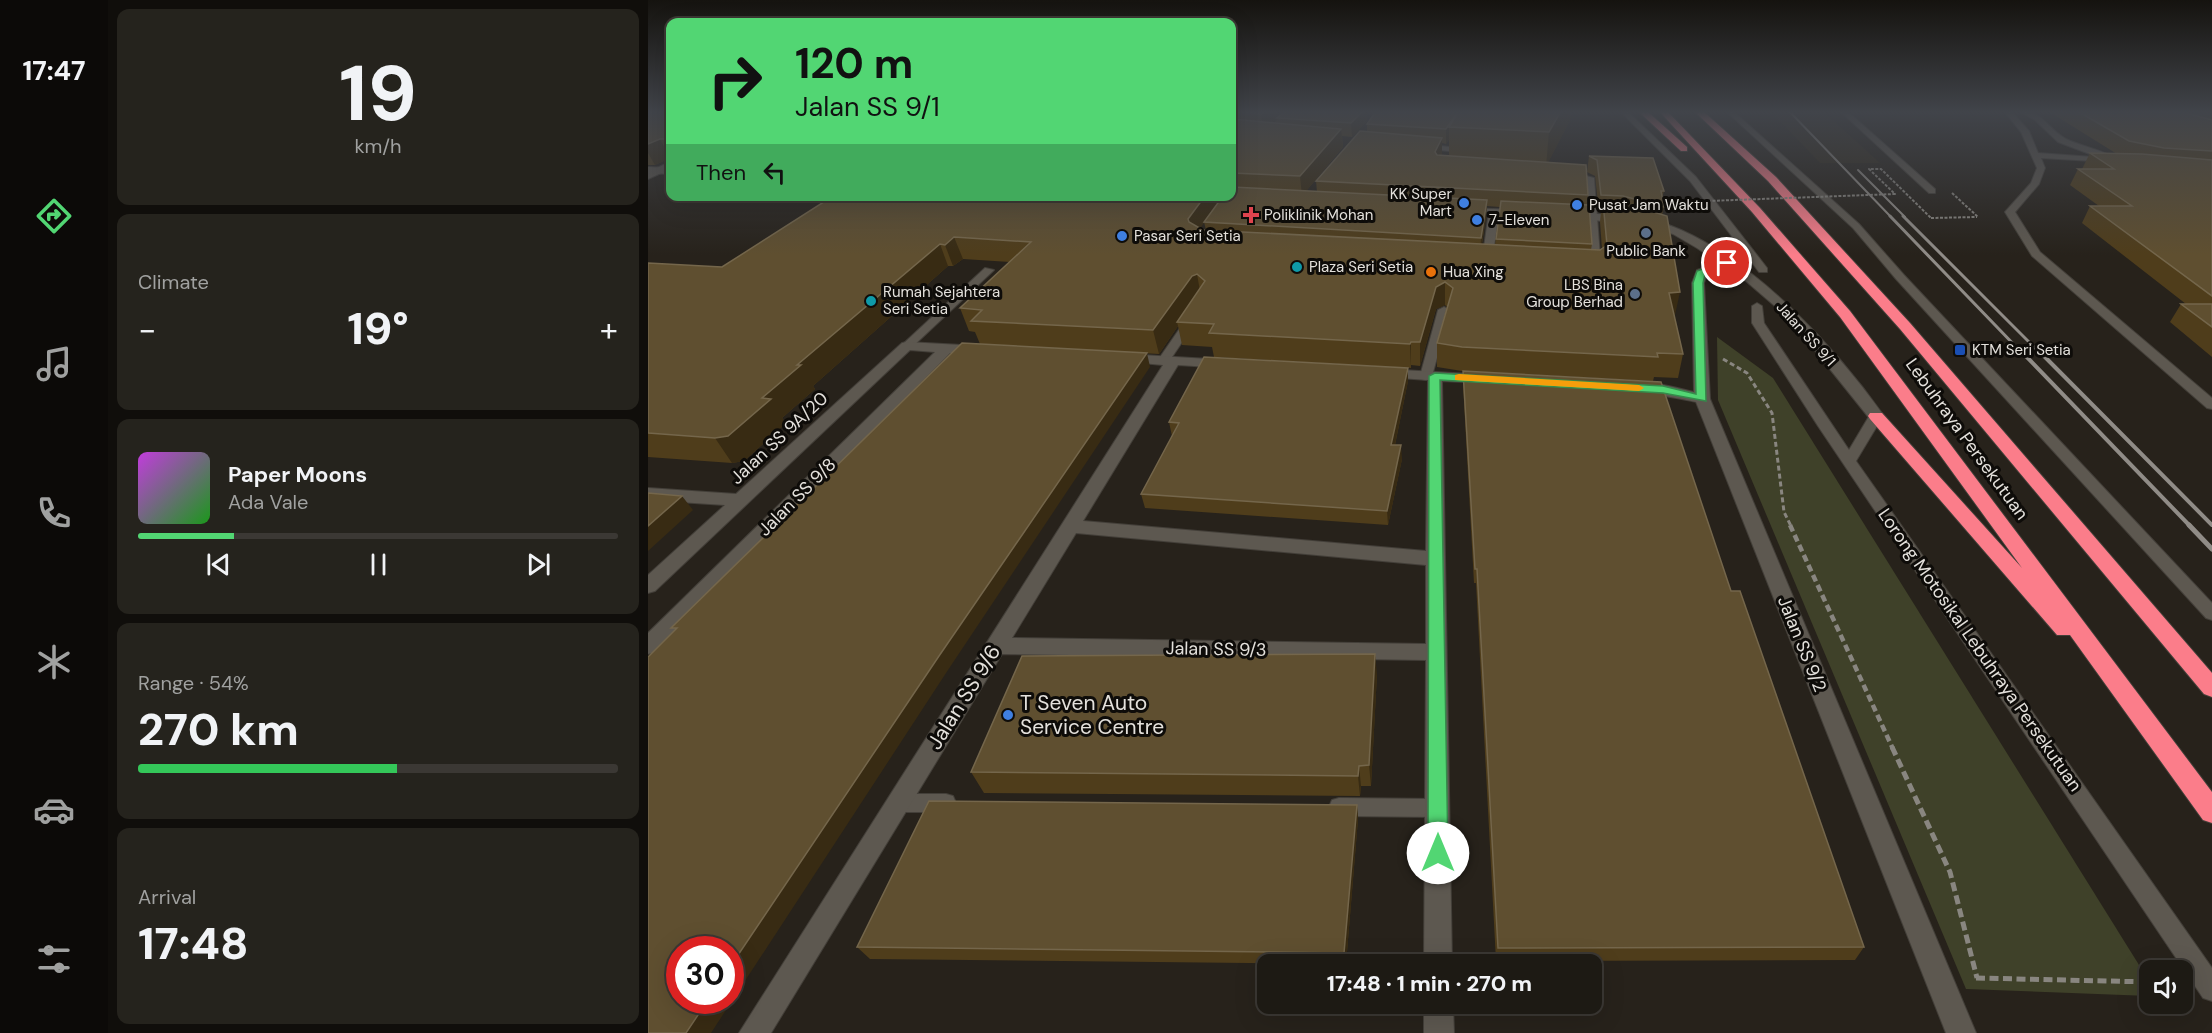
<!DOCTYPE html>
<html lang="en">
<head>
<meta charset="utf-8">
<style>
	:root { --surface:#1d1a14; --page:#25231d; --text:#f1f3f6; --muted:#a0a1a0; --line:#3b3834; --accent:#52d673 }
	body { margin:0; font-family:"DM Sans",sans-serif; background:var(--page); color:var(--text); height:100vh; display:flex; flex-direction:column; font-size:22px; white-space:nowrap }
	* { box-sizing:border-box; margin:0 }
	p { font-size:20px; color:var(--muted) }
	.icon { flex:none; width:33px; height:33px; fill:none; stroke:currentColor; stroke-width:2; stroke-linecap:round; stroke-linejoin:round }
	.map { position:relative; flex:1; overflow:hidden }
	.drawer { display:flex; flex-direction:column; gap:9px; padding:9px; background:#100e0b; width:540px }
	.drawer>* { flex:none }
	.banner { position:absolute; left:18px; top:18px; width:570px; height:183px; border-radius:12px; box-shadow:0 6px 24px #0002,0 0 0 2px var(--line); background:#52d673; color:#111; overflow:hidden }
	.tools { position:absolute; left:1491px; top:960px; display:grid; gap:12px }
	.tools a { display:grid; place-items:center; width:54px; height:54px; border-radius:12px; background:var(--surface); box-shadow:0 6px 24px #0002,0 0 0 2px var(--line); font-size:30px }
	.speed { position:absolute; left:18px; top:936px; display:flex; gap:12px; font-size:30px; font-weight:700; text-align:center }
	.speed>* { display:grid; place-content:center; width:78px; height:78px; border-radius:50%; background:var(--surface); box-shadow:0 6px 24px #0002,0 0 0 2px var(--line); line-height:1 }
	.speed .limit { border:9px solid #d22; background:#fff; color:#111 }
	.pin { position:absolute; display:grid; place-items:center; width:51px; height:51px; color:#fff; margin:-26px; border:3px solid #fff; border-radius:50%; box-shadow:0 2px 6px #0007 }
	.me { position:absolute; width:66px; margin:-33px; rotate:0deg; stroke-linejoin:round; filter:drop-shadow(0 0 4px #0008) }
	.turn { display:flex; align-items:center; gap:21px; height:126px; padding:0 30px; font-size:27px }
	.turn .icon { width:78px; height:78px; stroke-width:2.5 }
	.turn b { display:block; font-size:42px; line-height:51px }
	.then { display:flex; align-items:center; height:57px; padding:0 30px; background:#0003; gap:12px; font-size:22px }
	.big { font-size:45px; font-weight:800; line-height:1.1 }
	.drawer .card { flex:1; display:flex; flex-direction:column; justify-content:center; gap:9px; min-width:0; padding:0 21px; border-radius:12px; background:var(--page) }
	.drawer .dial { align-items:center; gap:0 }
	.dial b { font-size:78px; line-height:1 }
	.song { display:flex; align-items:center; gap:18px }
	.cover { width:72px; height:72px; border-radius:9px; background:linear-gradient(135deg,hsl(290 70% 55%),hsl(120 70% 35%)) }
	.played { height:6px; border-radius:3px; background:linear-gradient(90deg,var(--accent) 20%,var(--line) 20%) }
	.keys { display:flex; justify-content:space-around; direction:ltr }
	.heat { display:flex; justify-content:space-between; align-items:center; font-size:33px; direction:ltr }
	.charge { height:9px; border-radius:4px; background:linear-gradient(90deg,#34c759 54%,var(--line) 0) }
	.trip { position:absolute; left:609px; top:954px; width:345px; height:60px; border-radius:12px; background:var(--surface); box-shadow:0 6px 24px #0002,0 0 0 2px var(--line); font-weight:800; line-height:60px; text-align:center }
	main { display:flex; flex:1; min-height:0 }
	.menu { display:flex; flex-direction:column; width:108px; justify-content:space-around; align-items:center; background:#0c0a08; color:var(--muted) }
	.menu .icon { width:42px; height:42px }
	.menu .active { color:var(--accent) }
	.menu b { font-size:27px; color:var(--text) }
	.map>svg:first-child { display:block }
</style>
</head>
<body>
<main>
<nav class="menu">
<b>17:47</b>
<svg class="icon active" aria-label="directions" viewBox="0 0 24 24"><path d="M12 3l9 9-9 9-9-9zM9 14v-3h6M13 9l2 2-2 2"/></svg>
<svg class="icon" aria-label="music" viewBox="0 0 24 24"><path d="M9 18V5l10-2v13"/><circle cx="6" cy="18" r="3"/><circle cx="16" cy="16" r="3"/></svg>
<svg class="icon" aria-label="phone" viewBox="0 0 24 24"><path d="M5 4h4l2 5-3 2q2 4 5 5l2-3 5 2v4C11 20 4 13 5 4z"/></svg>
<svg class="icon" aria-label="climate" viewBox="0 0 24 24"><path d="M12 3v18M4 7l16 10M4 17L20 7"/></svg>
<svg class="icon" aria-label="car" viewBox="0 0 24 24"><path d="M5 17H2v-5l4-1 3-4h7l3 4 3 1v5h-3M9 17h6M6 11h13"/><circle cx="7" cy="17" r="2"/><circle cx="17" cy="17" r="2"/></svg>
<svg class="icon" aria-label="filters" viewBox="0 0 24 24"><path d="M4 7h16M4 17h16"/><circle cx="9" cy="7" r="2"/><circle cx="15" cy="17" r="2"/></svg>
</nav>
<section class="drawer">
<div class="card dial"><b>19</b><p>km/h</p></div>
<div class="card"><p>Climate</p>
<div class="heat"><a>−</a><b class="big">19°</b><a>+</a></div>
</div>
<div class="card">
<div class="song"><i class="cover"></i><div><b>Paper Moons</b><p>Ada Vale</p></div></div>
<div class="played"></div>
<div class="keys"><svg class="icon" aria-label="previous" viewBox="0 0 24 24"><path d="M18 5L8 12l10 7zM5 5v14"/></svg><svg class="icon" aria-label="pause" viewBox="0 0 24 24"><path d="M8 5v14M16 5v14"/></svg><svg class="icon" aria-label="next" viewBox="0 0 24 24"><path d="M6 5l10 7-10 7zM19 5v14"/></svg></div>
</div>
<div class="card"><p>Range · 54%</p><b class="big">270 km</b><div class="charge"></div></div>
<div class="card"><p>Arrival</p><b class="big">17:48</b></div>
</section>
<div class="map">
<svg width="1564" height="1033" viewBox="0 0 1564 1033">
	<rect width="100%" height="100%" fill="#27221b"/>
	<polygon fill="#30291c" points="1122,111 1175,111 1232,163 1172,163"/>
	<polygon fill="#3f4129" points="1069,337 1125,378 1501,981 1501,996 1318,989 1070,400"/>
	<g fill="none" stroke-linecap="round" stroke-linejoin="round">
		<g stroke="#433f39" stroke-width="2">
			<g id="lane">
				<polygon points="972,111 979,111 1048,177 1119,268 1119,272 1111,272 1042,181"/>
				<polygon points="1078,111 1085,111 1211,224 1256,275 1564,603 1564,620 1558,618 1248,279 1205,228"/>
				<polygon points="1192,111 1199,111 1287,189 1287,193 1281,193"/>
				<polygon points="1356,111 1363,111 1381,131 1390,153 1445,157 1449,159 1445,161 1393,158 1397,168 1391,184 1367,212 1392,252 1564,398 1564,409 1559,408 1384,256 1357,212 1383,183 1389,168 1373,132"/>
				<path d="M1371,111C1393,109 1401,130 1418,139C1434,147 1455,149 1470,160L1463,162L1410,142L1387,120Z"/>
				<polygon points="773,144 802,147 806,149 802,151 770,148 769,146"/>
				<polygon points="918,171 946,178 953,269 946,270 941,267 944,265 938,180 915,176 914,174"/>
				<polygon points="846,209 851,212 844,261 839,264 834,261 841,212"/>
				<polygon points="337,268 346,270 263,348 255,348 255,344"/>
				<polygon points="1109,303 1114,306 1116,323 1201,450 1223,413 1233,413 1235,416 1208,461 1564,968 1564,1001 1555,998 1170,426 1104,323 1104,306"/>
				<polygon points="796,307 802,310 784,376 778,380 774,379 772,376 790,310"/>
				<polygon points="543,317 549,320 522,360 516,364 512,363 510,360 539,318"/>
				<polygon points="250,794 298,794 305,796 308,803 305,810 298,812 250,812 243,810 240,803 243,796"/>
				<polygon points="691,798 789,799 796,801 799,808 796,815 789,817 691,816 684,814 681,807 684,800"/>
			</g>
		</g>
		<g stroke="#433f39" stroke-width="2">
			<g id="street">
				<polygon points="22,162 22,169 0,179 0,172"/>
				<path d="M1079,259L1083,260V266L1059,275L1056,283L1062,399L1328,1033H1298L1048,402C1037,399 988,392 984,388C995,377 1032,389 1046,392L1044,283L1049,270Z"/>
				<polygon points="259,342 332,346 339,350 332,354 302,353 7,652 0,654 0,633 287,352 262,350 7,591 0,593 0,575 77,505 0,500 0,488 88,494 254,343"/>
				<path d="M477,354L578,360L585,364L578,368L530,365L435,521L778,551L780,380L737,377L730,373L737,369L839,375L846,379L839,383L794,381L804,964H776L778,660L354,654L123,1033H91L515,365L472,361L470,358L472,355ZM428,533L778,565V644L364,638Z"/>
				<polygon points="776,1004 805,1004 806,1033 776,1033"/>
			</g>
		</g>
		<g stroke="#433f39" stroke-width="2">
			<g id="secondary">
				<polygon points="0,167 22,168 22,174 0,173"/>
				<polygon points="815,208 874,210 880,213 874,216 811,213 810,211"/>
				<path d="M917,212C955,215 998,214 1033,230C1111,265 1187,347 1236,416L1228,421L1222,419L1153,333L1128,307L1099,282L1049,248L1025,234L996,225L913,217V213Z"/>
			</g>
		</g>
		<g stroke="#433f39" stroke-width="2">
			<g id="highway">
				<polygon points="990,111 999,111 1039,147 1039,151 1033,151"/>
				<polygon points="1011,111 1019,111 1112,208 1202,311 1564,792 1564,823 1555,820 1422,635 1409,635 1222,419 1220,416 1222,413 1234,413 1374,568 1192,317 1104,212"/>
				<polygon points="1046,111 1055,111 1128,177 1262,323 1564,673 1564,697 1556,694 1252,329 1120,181"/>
			</g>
		</g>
		<g stroke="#898680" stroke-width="2" stroke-dasharray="3 1.5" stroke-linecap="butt">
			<polyline points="1304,193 1330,217"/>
			<polyline points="1019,207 1038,203"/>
			<polyline points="1283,218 1329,217"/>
		</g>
		<polyline stroke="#898680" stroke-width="3" stroke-dasharray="5 3" stroke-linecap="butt" points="1075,359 1099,373 1124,413 1136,512 1143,526"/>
		<polyline stroke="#898680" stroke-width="4.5" stroke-dasharray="7 4" stroke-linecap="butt" points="1142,525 1245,749"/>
		<g stroke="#898680" stroke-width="5" stroke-dasharray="9 4.5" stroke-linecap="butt">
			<polyline points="1244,747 1302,872 1329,978"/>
			<polyline points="1328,978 1502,982"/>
		</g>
		<use href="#lane" fill="#5d5850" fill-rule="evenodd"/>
		<use href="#street" fill="#5d5850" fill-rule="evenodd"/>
		<use href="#secondary" fill="#5d5850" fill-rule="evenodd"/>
		<use href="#highway" fill="#fb7d8a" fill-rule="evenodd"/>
		<g stroke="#908c87" stroke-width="2">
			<polyline points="1141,111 1243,217"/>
			<polyline points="1210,170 1257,217"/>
		</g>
		<g stroke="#908c87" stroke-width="3">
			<polyline points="1242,216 1374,353"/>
			<polyline points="1255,216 1392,353"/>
		</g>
		<g stroke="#908c87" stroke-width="4">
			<polyline points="1373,351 1542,526"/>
			<polyline points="1391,351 1564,525"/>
		</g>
		<polyline stroke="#908c87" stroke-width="5" points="1541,525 1564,549"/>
		<polyline stroke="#898680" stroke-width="2" stroke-dasharray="3 1.5" stroke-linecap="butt" points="1033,202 1247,194 1221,169 1233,169 1283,218"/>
	</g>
	<g fill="#4f3d1b" fill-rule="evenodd">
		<polygon points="0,111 22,111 22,158 7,165 0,165"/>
		<path d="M584,111L719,121L704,137L694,136L695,147L658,191L669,192L668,181L719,131V124L728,111H923L922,120L900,162L940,195L939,205L944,244L943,250H952L954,249L952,222L953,212H951L947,176L939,172L941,156L1016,191L1014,198L1016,207L1014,215L1027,315H1026L1035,354L1030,378L1006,377L1005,381L814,371L789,367V343L799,307L797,305L788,309L772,366L763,365V368L566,357L564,347L534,345L530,326L511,354L332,344L327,332L321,331L312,308L362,262L315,259L305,266H300L165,386L167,389L134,418L138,423L96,461L84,463L0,457V263L74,267L185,196H318V197L376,201L570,203L584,196ZM801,139V156L793,155L794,153V143L798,144ZM839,206L852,207L847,245L834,244L838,216ZM556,222L558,230L552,228Z"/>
		<polygon points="1400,111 1531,111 1536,112 1533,111 1564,111 1564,357 1522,322 1533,304 1538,304 1434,223 1442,206 1451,206 1422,185 1430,169 1434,169 1442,153 1469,154"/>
		<polygon points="760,368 760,381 747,445 754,459 740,525 497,508 493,494 524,436 521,422"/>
		<polygon points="815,371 1083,591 1216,947 1207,960 848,961 828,583 826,583 815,384"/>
		<polygon points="729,674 723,786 713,786 712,796 336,793 323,772"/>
		<polygon points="709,805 710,819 698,964 222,959 209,947"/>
	</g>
	<g fill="#382b13">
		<polygon points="617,111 642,111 629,118 629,120 615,132 613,114"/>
		<polygon points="715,111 719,111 719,121 704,137 703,123"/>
		<polygon points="913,111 923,111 922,120 898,167 901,132"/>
		<polygon points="810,112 801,127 801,139 798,144 798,129"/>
		<polygon points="693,129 695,147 654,196 652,176"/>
		<polygon points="794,138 794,153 787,167 787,152"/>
		<polygon points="12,139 22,158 7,165 0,153 0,144"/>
		<polygon points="557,196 569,196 570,203 544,240 540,219"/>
		<polygon points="839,200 838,216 832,256 833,238"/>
		<polygon points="306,237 315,259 305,266 297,245"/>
		<polygon points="292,244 300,266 165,386 167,389 134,418 138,423 96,461 84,463 67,438 114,398 149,365"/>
		<polygon points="549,274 553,297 529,322 530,326 511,354 505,330 544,276"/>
		<polygon points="797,282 797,305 788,309 772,366 772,342 788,287"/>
		<polygon points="1032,292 1027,315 1016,316 1021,293"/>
		<polygon points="763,342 763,368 762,344"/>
		<polygon points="499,353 502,367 300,670 63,1033 38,1033 60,1000 82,1000 82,967 291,656"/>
		<polygon points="760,368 760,381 744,459 743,445"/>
		<polygon points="753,445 754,459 740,525 739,511"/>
		<polygon points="34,496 45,510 0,551 0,526"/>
		<polygon points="727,654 729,674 723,786 721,765"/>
		<polygon points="711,766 713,786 712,796 710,776"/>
		<polygon points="709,805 710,819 698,964 696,953"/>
	</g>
	<g fill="#5f4f30" stroke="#74664b" stroke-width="1.5">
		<polygon points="0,111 22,111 22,139 12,139 0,144"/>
		<polygon points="584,111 617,111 613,114"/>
		<polygon points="638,111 715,111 703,123 629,118"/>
		<polygon points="728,111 788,111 810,112 798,129 719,124"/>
		<polygon points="811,111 913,111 901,132 801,127"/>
		<polygon points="1429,111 1531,111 1564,120 1564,151 1516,148 1481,141"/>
		<polygon points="584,119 693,129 652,176 584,173"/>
		<polygon points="712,131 794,138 787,152 789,155 938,165 940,195 668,181"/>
		<polygon points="1442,153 1494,154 1564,160 1564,296 1442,206 1484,206 1430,169 1466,169"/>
		<polygon points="941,156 1005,158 1016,191 1013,191 1016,207 975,196 953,195 949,160"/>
		<polygon points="584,187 839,200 833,238 556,222 575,196 584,196"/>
		<polygon points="185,196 309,196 376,201 381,196 557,196 540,219 541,222 555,230 952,250 959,245 955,202 975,203 1019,216 1032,292 1021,293 1035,354 1009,353 1010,357 814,347 789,343 805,288 797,282 788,287 772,342 763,342 762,344 561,333 566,324 529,322 557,281 549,274 544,276 505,330 323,321 334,310 312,308 383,242 306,237 297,245 292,244 149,365 153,365 114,398 123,399 80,436 67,438 0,433 0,263 74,267"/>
		<polygon points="853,201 941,205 944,244 848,239"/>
		<polygon points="1533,304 1564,304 1564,327"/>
		<polygon points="314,343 499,353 291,656 82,967 82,950 32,950 32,1000 60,1000 38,1033 0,1033 0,657 29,628 23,628"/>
		<polygon points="556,357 760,368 743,445 753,445 739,511 493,494 531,423 521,422"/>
		<polygon points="815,371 1013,382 1083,591 1092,591 1216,947 850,948 829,569 827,569"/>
		<polygon points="0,493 34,496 0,526"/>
		<polygon points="727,654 721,765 711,766 710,776 323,772 374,656"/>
		<polygon points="281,801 709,805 696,953 209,947"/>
	</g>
	<linearGradient id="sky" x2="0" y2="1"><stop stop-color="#15130f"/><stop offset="0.44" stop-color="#41444a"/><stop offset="1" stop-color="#41444a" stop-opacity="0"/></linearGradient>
	<rect width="1564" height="255" fill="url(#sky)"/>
	<polygon fill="#52d673" stroke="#358b4b" stroke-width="1.5" points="1079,260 1082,261 1082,265 1057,274 1055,283 1058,401 1015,393 792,380 800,853 797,860 790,862 783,860 780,853 781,376 787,373 1015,386 1048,394 1045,283 1049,271"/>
	<polygon fill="#f59e0b" points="811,374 991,385 996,388 991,391 807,380 807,375"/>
	<g fill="#3f7fe0" stroke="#0e0c09" stroke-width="2">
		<circle cx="816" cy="203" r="6"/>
		<circle cx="929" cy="205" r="6"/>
		<circle cx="829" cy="220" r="6"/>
		<circle cx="474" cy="236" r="6"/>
		<circle cx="360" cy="715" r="6"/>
	</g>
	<path fill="#e0444e" stroke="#0e0c09" stroke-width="2" d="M600 206h6v6h6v6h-6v6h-6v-6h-6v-6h6z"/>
	<g fill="#5c6f8a" stroke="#0e0c09" stroke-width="2">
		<circle cx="998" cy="233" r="6"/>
		<circle cx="987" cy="294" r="6"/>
	</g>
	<g fill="#0f9aa8" stroke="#0e0c09" stroke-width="2">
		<circle cx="649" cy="267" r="6"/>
		<circle cx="223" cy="301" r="6"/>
	</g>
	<circle fill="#e8710a" stroke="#0e0c09" stroke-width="2" cx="783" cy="272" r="6"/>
	<rect fill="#1a4fb4" stroke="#0e0c09" stroke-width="2" x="1306" y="344" width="12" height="12" rx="3"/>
	<g text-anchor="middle" stroke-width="6" stroke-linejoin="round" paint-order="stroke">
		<g font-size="15" fill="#e4e1dc" stroke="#0e0c09" text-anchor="start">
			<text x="804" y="199" text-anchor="end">KK Super<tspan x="804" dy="17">Mart</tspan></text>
			<text x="941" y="210">Pusat Jam Waktu</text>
			<text x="616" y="220">Poliklinik Mohan</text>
			<text x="841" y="225">7-Eleven</text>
			<text x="486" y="241">Pasar Seri Setia</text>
			<text x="998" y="256" text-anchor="middle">Public Bank</text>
			<text x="661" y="272">Plaza Seri Setia</text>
			<text x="795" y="277">Hua Xing</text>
			<text x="975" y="290" text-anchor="end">LBS Bina<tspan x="975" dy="17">Group Berhad</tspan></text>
			<text x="235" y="297">Rumah Sejahtera<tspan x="235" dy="17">Seri Setia</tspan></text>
			<text x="1324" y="355">KTM Seri Setia</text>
		</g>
		<g font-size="15" fill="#e4e1dc" stroke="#0e0c09">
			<text transform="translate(1158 334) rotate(48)" y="5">Jalan SS 9/1</text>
		</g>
		<g font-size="18" fill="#e4e1dc" stroke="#0e0c09">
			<text transform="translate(131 438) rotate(-43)" y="6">Jalan SS 9A/20</text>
			<text transform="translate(1319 439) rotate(54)" y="6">Lebuhraya Persekutuan</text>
			<text transform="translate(149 497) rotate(-45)" y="6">Jalan SS 9/8</text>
			<text transform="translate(1154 644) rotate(68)" y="6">Jalan SS 9/2</text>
			<text transform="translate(568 649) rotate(1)" y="6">Jalan SS 9/3</text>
			<text transform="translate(1332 650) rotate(55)" y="6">Lorong Motosikal Lebuhraya Persekutuan</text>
		</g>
		<g font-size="21" fill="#e4e1dc" stroke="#0e0c09">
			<text transform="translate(316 697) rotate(-58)" y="7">Jalan SS 9/6</text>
		</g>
		<g font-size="21" fill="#e4e1dc" stroke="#0e0c09" text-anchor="start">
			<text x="372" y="710">T Seven Auto<tspan x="372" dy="24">Service Centre</tspan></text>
		</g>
	</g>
</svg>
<div class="tools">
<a><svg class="icon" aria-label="sound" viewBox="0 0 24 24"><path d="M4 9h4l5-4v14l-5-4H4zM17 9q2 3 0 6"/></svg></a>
</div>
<div class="speed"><div class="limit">30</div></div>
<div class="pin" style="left:1079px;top:263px;background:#d93025"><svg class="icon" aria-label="arrive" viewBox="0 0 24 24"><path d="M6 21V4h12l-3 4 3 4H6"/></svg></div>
<svg class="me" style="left:790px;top:853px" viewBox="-20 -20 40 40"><circle r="19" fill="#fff"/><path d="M0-13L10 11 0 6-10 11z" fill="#52d673"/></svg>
<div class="trip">17:48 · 1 min · 270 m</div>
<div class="banner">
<div class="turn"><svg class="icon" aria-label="right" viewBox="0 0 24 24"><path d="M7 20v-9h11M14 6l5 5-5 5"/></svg><div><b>120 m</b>Jalan SS 9/1</div></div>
<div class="then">Then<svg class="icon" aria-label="left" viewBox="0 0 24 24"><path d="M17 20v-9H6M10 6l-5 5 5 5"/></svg></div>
</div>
</div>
</main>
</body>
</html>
